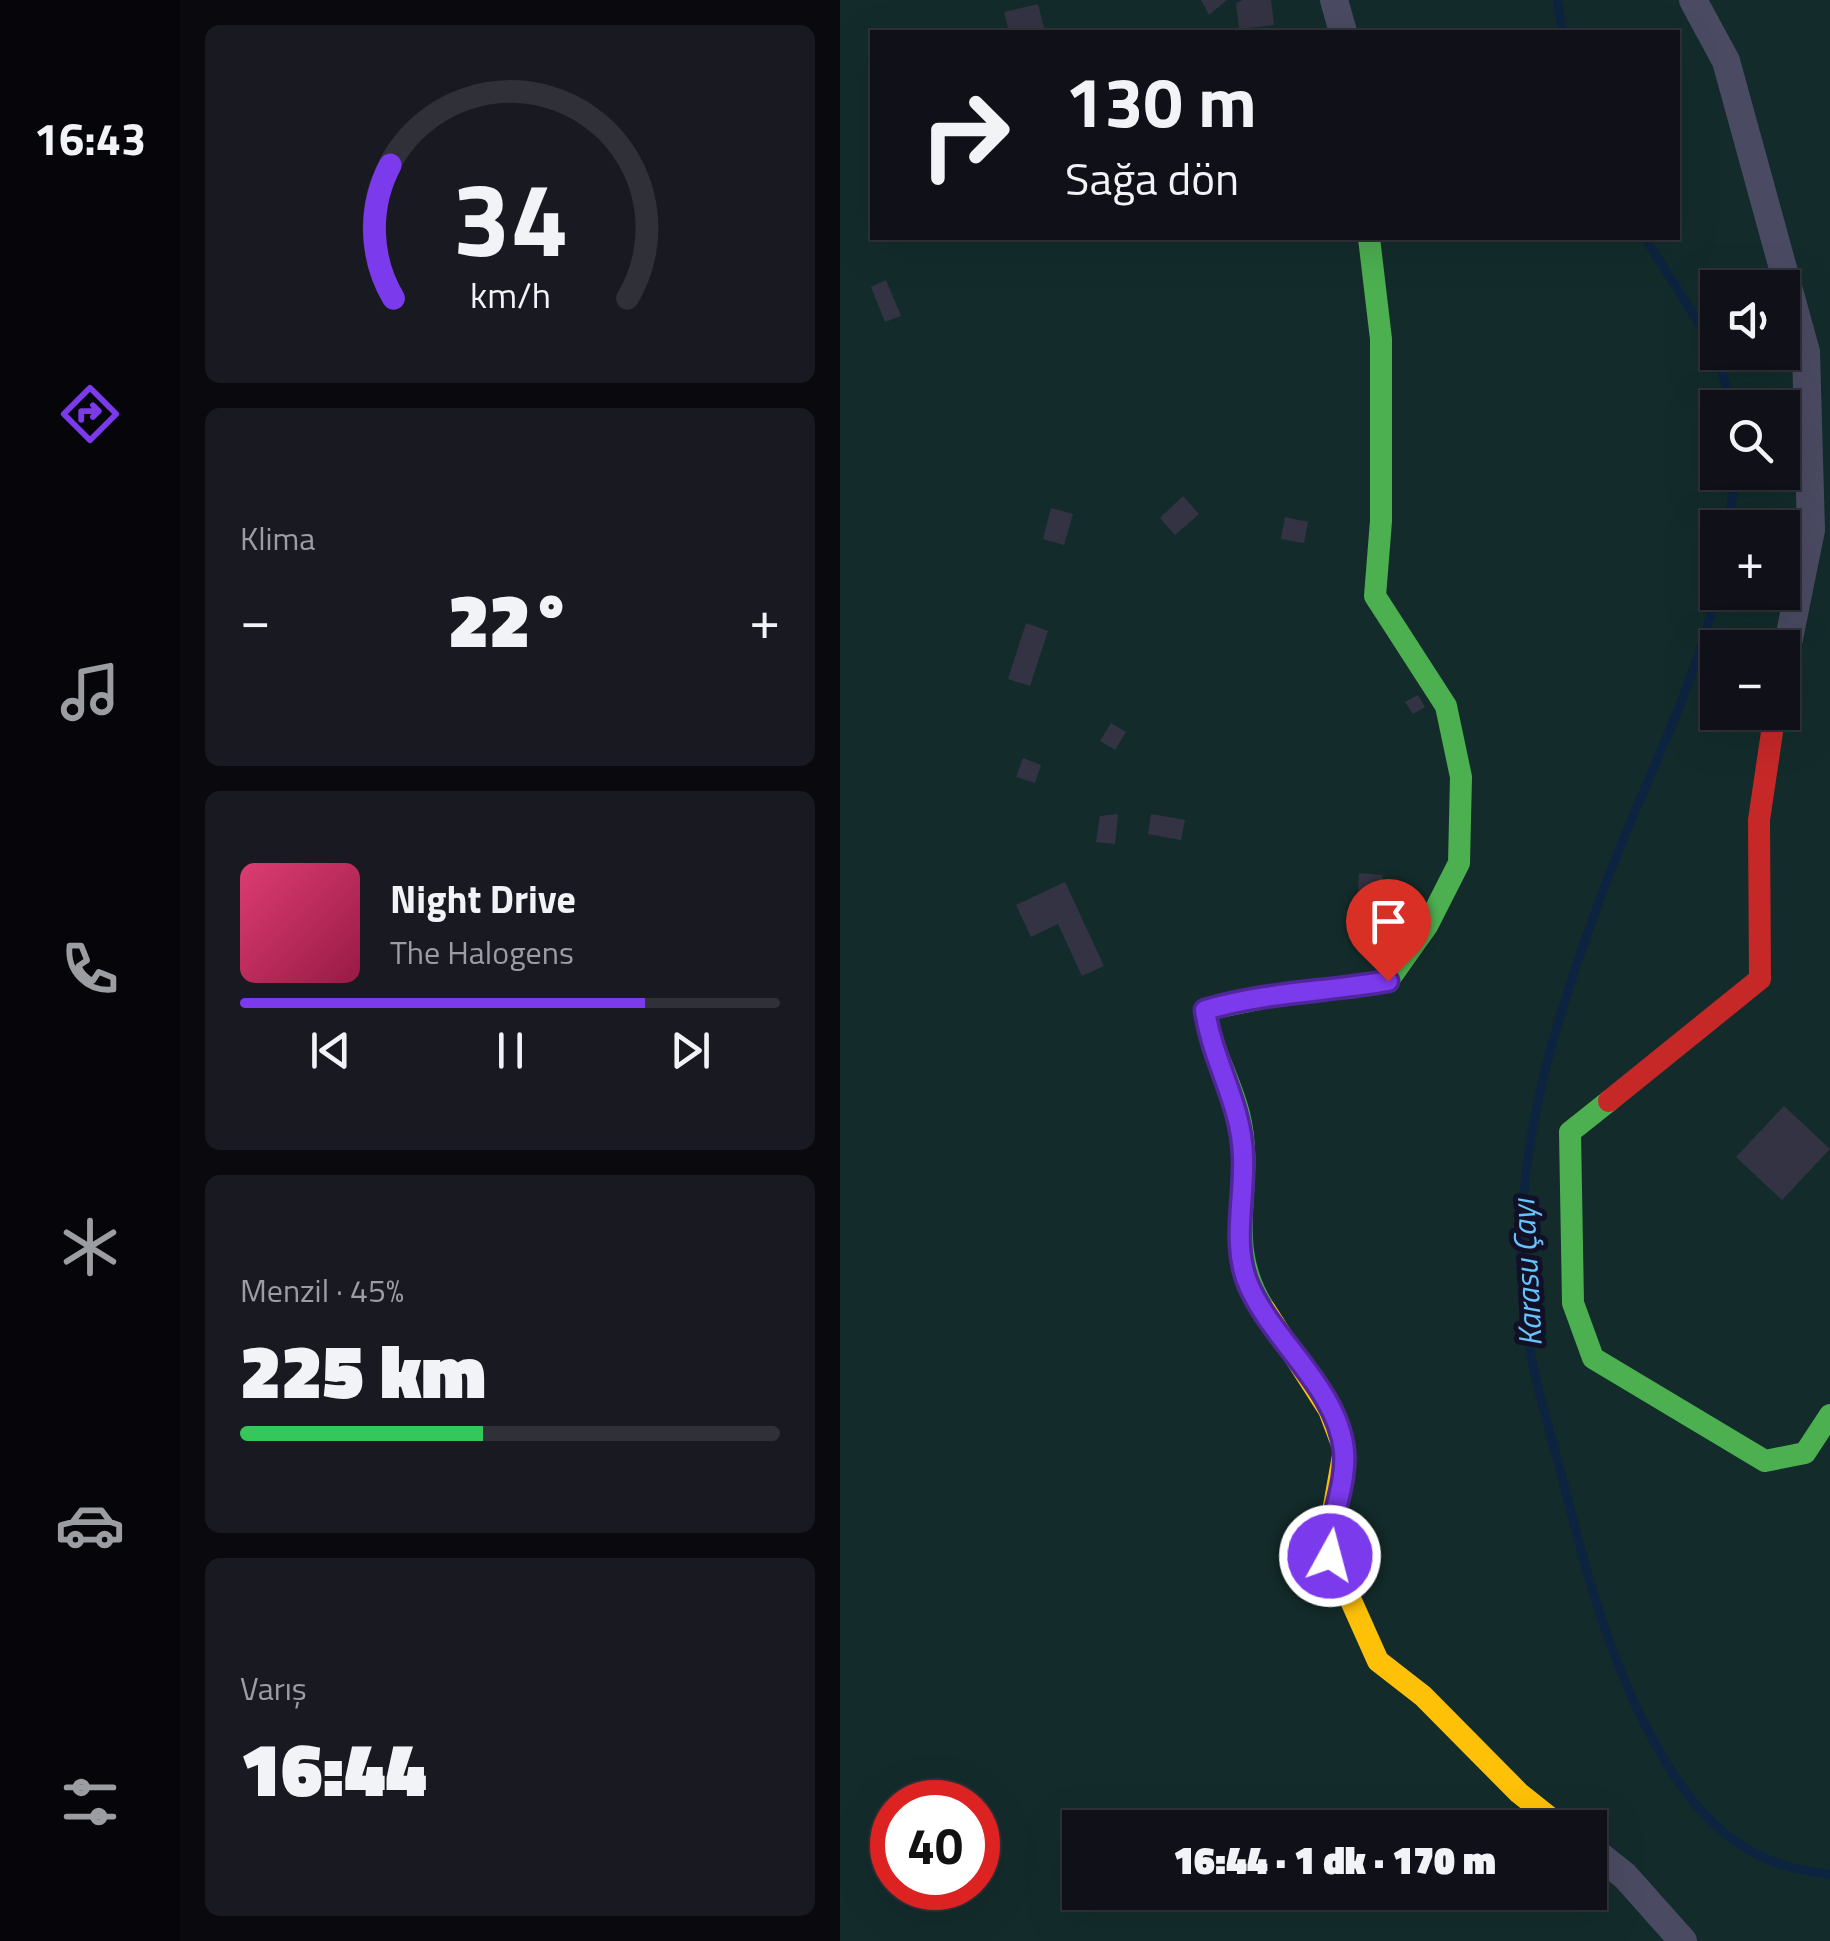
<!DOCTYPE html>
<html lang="tr">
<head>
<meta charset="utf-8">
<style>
	:root { --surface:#101019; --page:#191922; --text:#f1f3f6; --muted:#9c9da2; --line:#303038; --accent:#7c3aed }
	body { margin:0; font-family:"Titillium Web",sans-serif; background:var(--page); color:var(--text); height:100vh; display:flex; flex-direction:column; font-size:38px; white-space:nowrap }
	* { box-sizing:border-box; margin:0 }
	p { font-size:32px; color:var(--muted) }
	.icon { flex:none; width:55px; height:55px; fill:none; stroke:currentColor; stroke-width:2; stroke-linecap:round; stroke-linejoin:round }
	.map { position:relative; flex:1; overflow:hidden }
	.sheet { display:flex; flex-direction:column; gap:25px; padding:25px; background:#09090e; width:660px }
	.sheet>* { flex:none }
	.hud { position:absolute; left:30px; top:30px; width:810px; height:210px; border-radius:0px; box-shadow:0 10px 40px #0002,0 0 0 2px var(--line); background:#101019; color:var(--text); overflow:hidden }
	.tools { position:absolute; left:860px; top:270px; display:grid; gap:20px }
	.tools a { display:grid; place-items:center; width:100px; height:100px; border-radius:0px; background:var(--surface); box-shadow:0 10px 40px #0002,0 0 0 2px var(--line); font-size:50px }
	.speed { position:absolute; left:30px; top:1780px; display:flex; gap:20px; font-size:50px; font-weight:700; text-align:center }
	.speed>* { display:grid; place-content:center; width:130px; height:130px; border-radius:50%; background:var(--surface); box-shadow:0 10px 40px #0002,0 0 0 2px var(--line); line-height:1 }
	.speed .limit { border:15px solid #d22; background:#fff; color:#111 }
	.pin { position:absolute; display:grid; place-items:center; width:85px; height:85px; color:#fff; margin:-102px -42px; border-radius:50% 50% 50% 0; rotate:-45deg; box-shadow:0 0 10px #0007 }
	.pin .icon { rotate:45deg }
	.me { position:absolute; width:110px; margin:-55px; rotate:7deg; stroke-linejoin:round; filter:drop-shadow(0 0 8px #0008) }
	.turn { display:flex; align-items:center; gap:35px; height:210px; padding:0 30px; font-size:45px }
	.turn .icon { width:130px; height:130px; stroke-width:2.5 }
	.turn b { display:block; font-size:70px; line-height:85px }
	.big { font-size:75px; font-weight:800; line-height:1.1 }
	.sheet .widget { flex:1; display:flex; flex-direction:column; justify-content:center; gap:15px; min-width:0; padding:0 35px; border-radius:15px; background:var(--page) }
	.sheet .dial { align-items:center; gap:0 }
	.dial svg { height:260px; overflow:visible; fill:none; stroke:var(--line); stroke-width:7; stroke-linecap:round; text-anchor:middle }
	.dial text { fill:var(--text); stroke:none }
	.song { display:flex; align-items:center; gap:30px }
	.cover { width:120px; height:120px; border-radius:15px; background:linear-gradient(135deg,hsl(340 70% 55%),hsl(340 70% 35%)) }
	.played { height:10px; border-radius:5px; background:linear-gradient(90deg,var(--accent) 75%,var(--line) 75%) }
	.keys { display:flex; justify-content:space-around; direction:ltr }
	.heat { display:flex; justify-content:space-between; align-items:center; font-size:55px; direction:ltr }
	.charge { height:15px; border-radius:8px; background:linear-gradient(90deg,#34c759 45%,var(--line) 0) }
	.trip { position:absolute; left:222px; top:1810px; width:545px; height:100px; border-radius:0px; background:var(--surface); box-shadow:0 10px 40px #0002,0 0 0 2px var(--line); font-weight:800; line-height:100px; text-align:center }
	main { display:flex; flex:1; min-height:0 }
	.tab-bar { display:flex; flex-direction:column; width:180px; justify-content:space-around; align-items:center; background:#06060a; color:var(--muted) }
	.tab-bar .icon { width:70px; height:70px }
	.tab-bar .selected { color:var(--accent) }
	.tab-bar b { font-size:45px; color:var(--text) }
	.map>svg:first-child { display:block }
</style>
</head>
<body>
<main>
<nav class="tab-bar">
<b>16:43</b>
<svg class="icon selected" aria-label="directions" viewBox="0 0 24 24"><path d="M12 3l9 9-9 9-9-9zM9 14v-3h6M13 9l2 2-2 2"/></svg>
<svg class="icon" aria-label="music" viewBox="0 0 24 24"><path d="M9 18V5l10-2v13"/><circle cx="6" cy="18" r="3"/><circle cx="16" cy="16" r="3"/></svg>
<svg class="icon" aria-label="phone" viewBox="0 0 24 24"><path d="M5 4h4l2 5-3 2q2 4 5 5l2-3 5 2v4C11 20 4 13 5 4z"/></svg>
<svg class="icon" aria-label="climate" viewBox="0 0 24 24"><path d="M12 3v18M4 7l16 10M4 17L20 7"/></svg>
<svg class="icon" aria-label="car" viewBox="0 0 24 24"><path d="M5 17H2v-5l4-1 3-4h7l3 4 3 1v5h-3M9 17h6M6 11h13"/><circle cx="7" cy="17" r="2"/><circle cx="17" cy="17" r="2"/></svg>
<svg class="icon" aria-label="filters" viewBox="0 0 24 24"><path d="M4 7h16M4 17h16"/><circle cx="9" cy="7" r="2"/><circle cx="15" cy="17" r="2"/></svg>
</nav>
<section class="sheet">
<div class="widget dial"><svg viewBox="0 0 100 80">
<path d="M14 69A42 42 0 1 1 86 69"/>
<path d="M14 69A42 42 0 0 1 13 28" stroke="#7c3aed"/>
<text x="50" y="56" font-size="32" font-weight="700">34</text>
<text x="50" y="72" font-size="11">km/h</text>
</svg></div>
<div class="widget"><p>Klima</p>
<div class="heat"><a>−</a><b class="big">22°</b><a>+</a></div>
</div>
<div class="widget">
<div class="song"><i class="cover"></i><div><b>Night Drive</b><p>The Halogens</p></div></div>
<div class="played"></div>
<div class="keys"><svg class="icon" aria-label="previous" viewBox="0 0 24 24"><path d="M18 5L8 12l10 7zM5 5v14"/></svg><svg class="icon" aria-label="pause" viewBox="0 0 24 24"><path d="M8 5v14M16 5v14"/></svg><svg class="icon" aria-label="next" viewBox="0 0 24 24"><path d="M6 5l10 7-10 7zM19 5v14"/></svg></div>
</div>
<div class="widget"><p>Menzil · 45%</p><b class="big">225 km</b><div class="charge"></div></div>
<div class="widget"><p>Varış</p><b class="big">16:44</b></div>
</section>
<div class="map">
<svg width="990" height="1941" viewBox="0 0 990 1941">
	<rect width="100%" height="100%" fill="#161521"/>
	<path fill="#132c2b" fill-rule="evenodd" d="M0,0H990V1941H0ZM32,32H838V238H32ZM878,288H942V352H878ZM878,408H942V472H878ZM878,528H942V592H878ZM878,648H942V712H878ZM52,1802H138V1888H52ZM240,1828H750V1892H240Z"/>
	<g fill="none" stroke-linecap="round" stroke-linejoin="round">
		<g stroke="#0d2440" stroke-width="9">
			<polyline points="717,0 723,32"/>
			<path d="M805,238C839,294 879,342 892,408"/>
			<polyline points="888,528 896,472"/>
			<path d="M878,586C855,688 806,778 769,875C715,1018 668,1161 684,1315C691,1371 708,1423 722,1477C741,1551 759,1623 790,1693C831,1783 882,1867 990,1874"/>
		</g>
	</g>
	<g fill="#343343">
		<polygon points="361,0 387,0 369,15"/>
		<polygon points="403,0 431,0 434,25 399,29 396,3"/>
		<polygon points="198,4 204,28 169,32 164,12"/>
		<polygon points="46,280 61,316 45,322 31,287"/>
		<polygon points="343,496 359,514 335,535 320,518"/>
		<polygon points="211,508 233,514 224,545 203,539"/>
		<polygon points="445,517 468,522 464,543 441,539"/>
		<polygon points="186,623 208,631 190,686 168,679"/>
		<polygon points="578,695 585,707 573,714 565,702"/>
		<polygon points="271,723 286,732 275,750 260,741"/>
		<polygon points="183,758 201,765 195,783 176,777"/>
		<polygon points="278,814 275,844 256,842 260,816"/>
		<polygon points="311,814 345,820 341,840 308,834"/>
		<polygon points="519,873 543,875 541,892 518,890"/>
		<polygon points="225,882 264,966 242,976 218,924 191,937 176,905"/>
		<polygon points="944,1106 990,1149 942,1200 896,1157"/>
	</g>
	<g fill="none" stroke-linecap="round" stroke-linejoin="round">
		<g stroke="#4a4b62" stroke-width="28">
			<polyline points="494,0 503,32"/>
			<polyline points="853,0 886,61 966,352 971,530 942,673"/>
			<polyline points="750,1848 785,1876 843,1941"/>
		</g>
		<g stroke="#4caf50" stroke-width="22">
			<polyline points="769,1101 730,1132 733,1303 753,1358 925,1461 965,1453 990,1415"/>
			<path d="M425,1310C380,1241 417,1186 399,1114C390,1078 370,1047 365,1010L433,996L548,981L587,926L619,863L621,777L606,706L535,596L541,521V339L529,238"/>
		</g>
		<polyline stroke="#ffc107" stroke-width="22" points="425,1310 489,1410 504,1450 489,1534 491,1556 538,1661 583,1696 679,1793 723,1828"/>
		<polyline stroke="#c62828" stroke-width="22" points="769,1101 920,979 919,820 935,712"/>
	</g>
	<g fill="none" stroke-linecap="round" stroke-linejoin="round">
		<g stroke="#51269a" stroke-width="25">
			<path id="route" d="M490,1556C488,1520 507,1487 504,1451C498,1389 433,1341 409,1286C391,1245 405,1199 403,1157C402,1104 372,1061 365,1010C425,992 486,992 548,981"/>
		</g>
		<use href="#route" stroke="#7c3aed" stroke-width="18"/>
	</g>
	<g text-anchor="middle" stroke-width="10" stroke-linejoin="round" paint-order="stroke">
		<g font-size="32" font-style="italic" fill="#67c3fb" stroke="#121026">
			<text transform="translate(687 1273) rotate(-93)" y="11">Karasu Çayı</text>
		</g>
	</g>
</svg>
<div class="tools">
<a><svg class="icon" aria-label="sound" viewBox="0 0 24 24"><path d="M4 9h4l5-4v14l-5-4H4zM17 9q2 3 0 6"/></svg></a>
<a><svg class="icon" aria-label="search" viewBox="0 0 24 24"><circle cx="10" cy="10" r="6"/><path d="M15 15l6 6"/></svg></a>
<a>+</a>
<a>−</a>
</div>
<div class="speed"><div class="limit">40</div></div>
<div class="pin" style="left:548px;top:981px;background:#d93025"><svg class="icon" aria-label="arrive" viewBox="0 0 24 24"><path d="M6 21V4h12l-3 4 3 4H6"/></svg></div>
<svg class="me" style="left:490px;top:1556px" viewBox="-20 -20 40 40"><circle r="17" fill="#7c3aed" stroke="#fff" stroke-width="3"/><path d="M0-11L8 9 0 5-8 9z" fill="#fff"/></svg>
<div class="trip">16:44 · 1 dk · 170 m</div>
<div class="hud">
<div class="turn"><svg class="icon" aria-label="right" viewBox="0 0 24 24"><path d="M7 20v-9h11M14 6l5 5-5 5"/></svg><div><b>130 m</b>Sağa dön</div></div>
</div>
</div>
</main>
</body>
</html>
